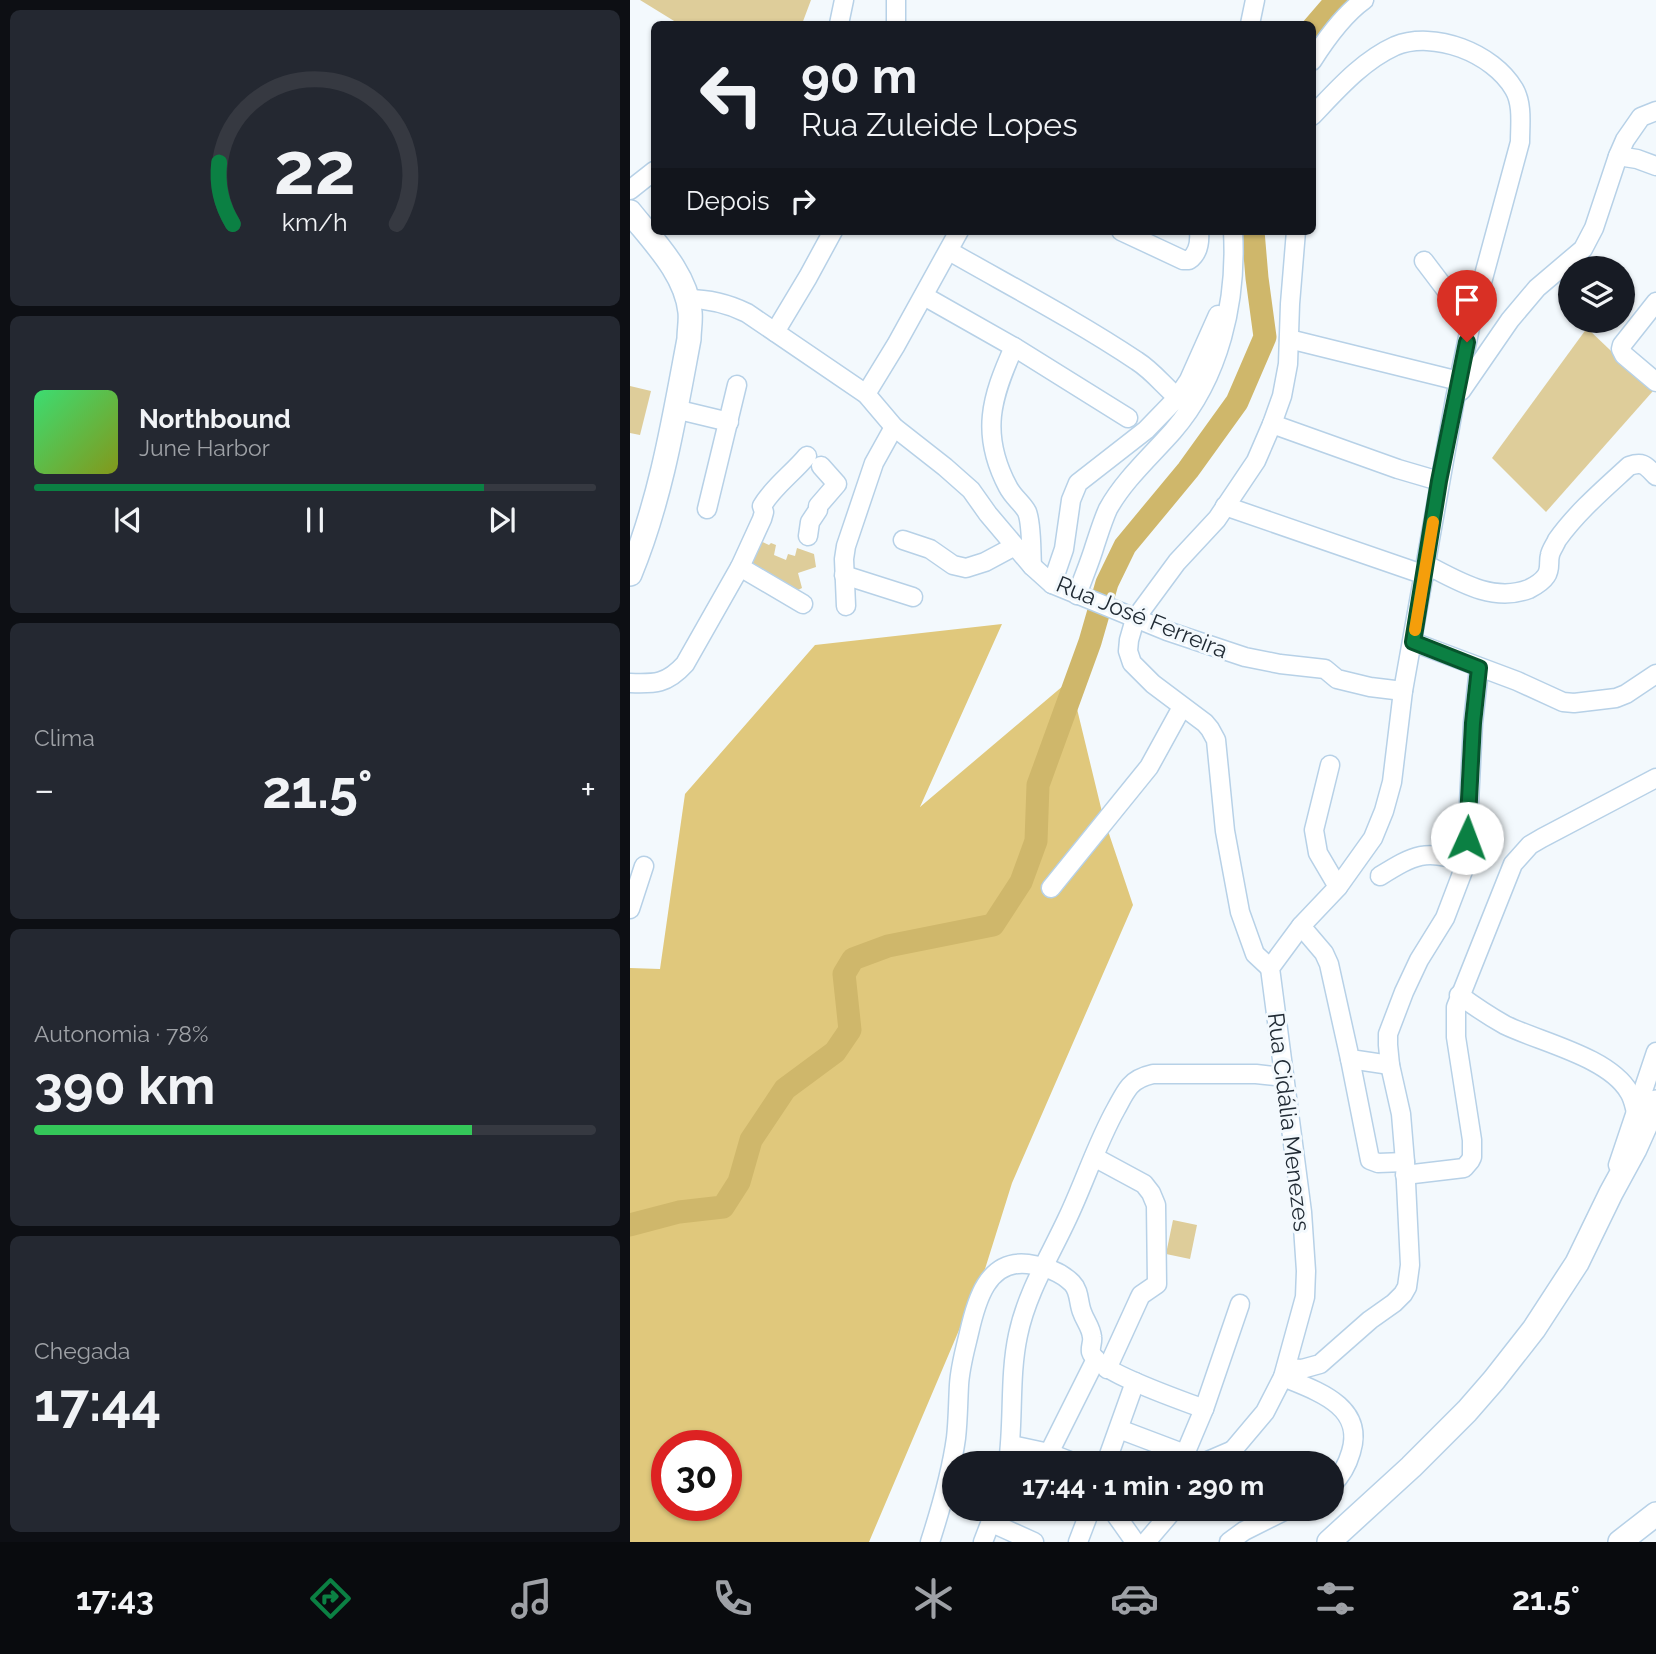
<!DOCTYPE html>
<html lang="pt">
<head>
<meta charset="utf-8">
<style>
	:root { --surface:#171b24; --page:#242831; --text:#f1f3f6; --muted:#9ea1a6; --line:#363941; --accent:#0b8043 }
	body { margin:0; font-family:Raleway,sans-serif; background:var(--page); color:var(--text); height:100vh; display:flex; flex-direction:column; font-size:26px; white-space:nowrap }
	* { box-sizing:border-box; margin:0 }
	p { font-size:23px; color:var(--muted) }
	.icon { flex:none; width:38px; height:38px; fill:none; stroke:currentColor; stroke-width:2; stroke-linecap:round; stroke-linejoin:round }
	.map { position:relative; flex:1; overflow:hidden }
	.side { display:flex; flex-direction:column; gap:10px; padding:10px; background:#0d0f14; width:630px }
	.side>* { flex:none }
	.guide { position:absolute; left:21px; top:21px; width:665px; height:214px; border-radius:10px; box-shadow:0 2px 5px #0004; background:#171b24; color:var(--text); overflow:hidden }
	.controls { position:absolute; left:928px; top:256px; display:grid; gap:14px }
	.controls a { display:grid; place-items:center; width:77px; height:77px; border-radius:50%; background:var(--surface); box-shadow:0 2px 5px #0004; font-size:35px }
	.speed { position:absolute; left:21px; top:1430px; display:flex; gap:14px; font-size:35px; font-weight:700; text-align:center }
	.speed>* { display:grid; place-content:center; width:91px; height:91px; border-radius:50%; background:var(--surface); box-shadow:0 2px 5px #0004; line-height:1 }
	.speed .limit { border:10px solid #d22; background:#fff; color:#111 }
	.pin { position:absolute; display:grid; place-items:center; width:60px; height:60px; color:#fff; margin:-72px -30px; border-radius:50% 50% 50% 0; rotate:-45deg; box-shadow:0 0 7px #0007 }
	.pin .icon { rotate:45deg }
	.me { position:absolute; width:77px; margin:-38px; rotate:2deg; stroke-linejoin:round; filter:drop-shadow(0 0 5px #0008) }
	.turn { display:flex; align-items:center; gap:24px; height:147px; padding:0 35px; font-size:32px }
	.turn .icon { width:91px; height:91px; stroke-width:2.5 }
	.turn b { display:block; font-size:49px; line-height:60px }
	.then { display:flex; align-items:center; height:66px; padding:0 35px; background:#0003; gap:14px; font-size:26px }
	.big { font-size:52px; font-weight:700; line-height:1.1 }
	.side .card { flex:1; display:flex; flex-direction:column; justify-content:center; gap:10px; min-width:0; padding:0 24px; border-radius:10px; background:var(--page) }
	.side .dial { align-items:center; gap:0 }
	.dial svg { height:182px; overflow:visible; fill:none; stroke:var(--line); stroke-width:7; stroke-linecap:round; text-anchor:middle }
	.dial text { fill:var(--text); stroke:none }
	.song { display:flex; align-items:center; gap:21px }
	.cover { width:84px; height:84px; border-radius:10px; background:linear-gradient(135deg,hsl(140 70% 55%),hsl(70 70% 35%)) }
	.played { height:7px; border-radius:4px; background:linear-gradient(90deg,var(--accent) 80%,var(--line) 80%) }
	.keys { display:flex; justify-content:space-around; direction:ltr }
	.heat { display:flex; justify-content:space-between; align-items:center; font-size:38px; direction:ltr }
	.charge { height:10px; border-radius:5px; background:linear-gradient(90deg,#34c759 78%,var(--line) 0) }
	.trip { position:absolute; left:312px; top:1451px; width:402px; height:70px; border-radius:35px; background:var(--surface); box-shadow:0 2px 5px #0004; font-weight:700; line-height:70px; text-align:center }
	.tab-bar { display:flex; height:112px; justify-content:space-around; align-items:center; background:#090b0e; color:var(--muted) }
	.tab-bar .icon { width:49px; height:49px }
	.tab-bar .on { color:var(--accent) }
	.tab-bar b { font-size:32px; color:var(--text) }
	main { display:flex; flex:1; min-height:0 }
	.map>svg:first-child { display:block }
</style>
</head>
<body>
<main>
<section class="side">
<div class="card dial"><svg viewBox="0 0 100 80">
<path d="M14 69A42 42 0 1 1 86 69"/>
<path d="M14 69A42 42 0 0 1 8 42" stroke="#0b8043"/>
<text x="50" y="56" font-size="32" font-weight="700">22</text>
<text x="50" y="72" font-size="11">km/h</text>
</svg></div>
<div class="card">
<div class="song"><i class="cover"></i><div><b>Northbound</b><p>June Harbor</p></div></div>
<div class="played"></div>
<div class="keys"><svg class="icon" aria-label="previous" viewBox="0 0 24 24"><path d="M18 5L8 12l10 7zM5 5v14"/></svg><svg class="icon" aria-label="pause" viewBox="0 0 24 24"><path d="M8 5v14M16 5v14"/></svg><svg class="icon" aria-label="next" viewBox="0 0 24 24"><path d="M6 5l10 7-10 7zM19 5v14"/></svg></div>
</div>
<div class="card"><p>Clima</p>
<div class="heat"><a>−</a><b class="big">21.5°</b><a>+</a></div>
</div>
<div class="card"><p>Autonomia · 78%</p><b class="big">390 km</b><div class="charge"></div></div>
<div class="card"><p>Chegada</p><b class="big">17:44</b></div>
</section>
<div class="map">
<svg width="1026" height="1542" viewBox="0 0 1026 1542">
	<rect width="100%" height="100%" fill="#f3f9fd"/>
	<g fill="#decd9a">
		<polygon points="10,0 181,0 172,24 49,24"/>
		<polygon points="957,328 1023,391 916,512 862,458"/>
		<polygon points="0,386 21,391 10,435 0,433"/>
		<polygon points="128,540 139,545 141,543 146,545 144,555 156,560 158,554 165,556 167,548 184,554 186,567 168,573 172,588 164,592 145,577 120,563"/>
		<polygon points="543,1220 567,1225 560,1259 536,1254"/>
	</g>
	<path fill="#e0c87c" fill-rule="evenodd" d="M372,624L290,807L440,680L473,816L503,905L382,1183L355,1269L239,1542H0V968L30,969L55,794L185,645ZM37,1446H96V1505H37Z"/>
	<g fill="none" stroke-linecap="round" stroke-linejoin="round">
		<g stroke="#cfb76b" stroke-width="23">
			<polyline points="682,29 707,0"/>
			<polyline points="0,1225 49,1212 93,1207 109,1182 121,1140 155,1089 205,1052 220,1030 214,974 223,959 258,946 363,925 391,882 406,841 408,785 460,642 477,583 495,546 558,470 607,402 635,337 627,278 623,231"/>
		</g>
		<g stroke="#b7d1e7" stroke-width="21">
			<g id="minor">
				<polyline points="209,24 214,0"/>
				<polyline points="266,24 266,0"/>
				<polyline points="620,24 625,0"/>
				<path d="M682,61C696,39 713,15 734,0"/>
				<polyline points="988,156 1007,159 1026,166"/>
				<polyline points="0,190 24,171"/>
				<path d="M491,231L553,260H559C569,253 570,242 569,231"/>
				<path d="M319,251C382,287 447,321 507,361C526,373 538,392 556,404"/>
				<polyline points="794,261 841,323"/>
				<polyline points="294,296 384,347 498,418"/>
				<path d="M57,299C79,299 97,303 117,313L236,394L264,427L315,467L341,490L358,514L402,566L422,584L537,631L615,657L650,664L695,669L707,679L740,687L773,691"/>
				<polyline points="1026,302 992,345 991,349 994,355 1026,382"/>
				<polyline points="145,332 178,277 203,231"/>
				<polyline points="659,339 829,381"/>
				<path d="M384,347C361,398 350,434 378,487C383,497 393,504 397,512C402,524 401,553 402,566"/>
				<polyline points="831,391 880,320 907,288 953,249 964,228 988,156 995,140 1011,117 1026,111"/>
				<polyline points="236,394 266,345 329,231"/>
				<polyline points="45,409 99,422"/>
				<polyline points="642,424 768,469 809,481"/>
				<polyline points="595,506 795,575"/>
				<polyline points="77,509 107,385"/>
				<polyline points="178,536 180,522 188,510 188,506 207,484 191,466"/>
				<polyline points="273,540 300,549 323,565 336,568 355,562 385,546"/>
				<path d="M797,565C828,581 863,603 899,589C905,586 912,582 916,576C921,569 918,562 920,555C921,550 925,545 927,540C947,512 974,489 999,466C1014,461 1016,466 1026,476"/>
				<polyline points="110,567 173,604"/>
				<polyline points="214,575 283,597"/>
				<polyline points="422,584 434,549 441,500 448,483 516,430 547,398 559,380 588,315"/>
				<path d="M447,595C453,578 460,562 465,545C469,533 473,520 478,509C494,480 521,456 543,431C590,377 607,301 603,231"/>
				<polyline points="216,606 214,559 216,546 244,463 264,427"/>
				<polyline points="783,642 887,681 933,702 944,703 986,698 996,694 1026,674"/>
				<path d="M0,683C25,684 37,684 55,664L110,567L132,519L134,512L132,506C143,487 162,474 177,456"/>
				<polyline points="700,765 684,830 688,853 708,887"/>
				<path d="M750,876C784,855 796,848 836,863"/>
				<polyline points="421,888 519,767 552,707"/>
				<polyline points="0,909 14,866"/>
				<polyline points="671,926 694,953 699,964 720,1059 760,1065"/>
				<polyline points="640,968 625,954 610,912 595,831 586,740 580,729 575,723 523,684 502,663 498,651 499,640 505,619 547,562 587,519 626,461 642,424 652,396 658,364 660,304 666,231"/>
				<path d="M829,995C844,1006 859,1016 875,1025C910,1042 979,1057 999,1092C1003,1098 1004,1105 1006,1112"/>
				<polyline points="720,1059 740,1160 748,1163 775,1162"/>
				<polyline points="464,1157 514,1184 521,1193 526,1205 527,1284 511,1295 509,1299 477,1369"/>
				<polyline points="988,1165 1026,1052"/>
				<polyline points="775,1175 834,1168 840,1161 842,1157 842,1140 826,1037 826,1007 883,864 900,845 912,838 1026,778"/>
				<polyline points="656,1368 672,1369 690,1364 740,1320 764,1303 773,1294 777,1287 780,1265 775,1162 771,1114 760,1065 758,1045 758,1034 774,992 789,960 815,918 836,863 843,723 849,668"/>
				<path d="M653,1377C687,1391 735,1406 721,1452C717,1466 712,1475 702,1485"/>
				<polyline points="489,1429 555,1454 574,1409 610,1304"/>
				<polyline points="381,1445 419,1453 445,1463"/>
				<polyline points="419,1453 466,1359"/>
				<path d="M378,1463C384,1421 379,1377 388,1335C397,1292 420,1256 438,1217C455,1181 467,1143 486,1109C490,1102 494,1093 500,1086C506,1079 514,1076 523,1074H626L654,1077"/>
				<polyline points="476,1463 505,1382"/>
				<polyline points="573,1463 601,1451"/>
				<path d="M592,1463L635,1412L653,1377L675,1297L676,1271L672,1212L640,968L671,926L708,887L743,838L754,811L762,782L773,691L825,399L841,323L890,142C890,125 893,104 884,89C863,53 804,30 765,46C732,61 707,90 682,116"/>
				<polyline points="481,1508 505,1542"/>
				<polyline points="362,1523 404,1542"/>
				<path d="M300,1542C311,1508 321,1474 326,1438C328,1421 328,1403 329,1385C330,1367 335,1350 339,1333C346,1302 357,1259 398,1264C413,1266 430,1271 442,1283C450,1291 448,1302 452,1312C455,1321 461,1327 462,1337C463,1342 460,1347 461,1352C466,1372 554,1401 574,1409"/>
				<polyline points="353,1542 366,1508"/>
				<polyline points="448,1542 461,1508"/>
				<polyline points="516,1542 545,1508"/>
				<polyline points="599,1542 614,1531 660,1508"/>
			</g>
		</g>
		<g stroke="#b7d1e7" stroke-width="26">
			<g id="major">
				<path d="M0,212C23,241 56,273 60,312C61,321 59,330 59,339C44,419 31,499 0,574"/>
				<polyline points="699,1542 781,1467 837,1411 864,1380 904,1329 947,1263 981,1193 1005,1149 1026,1102"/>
				<polyline points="990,1542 1026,1514"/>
			</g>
		</g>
		<use href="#minor" stroke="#fff" stroke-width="18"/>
		<use href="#major" stroke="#fff" stroke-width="23"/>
	</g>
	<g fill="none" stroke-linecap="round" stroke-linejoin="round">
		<g stroke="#07532c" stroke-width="18">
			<polyline id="route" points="837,342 809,481 783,642 849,668 843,723 837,838"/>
		</g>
		<use href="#route" stroke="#0b8043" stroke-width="12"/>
		<polyline stroke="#f59e0b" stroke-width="12" points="785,630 803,522"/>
	</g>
	<g text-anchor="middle" stroke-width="6" stroke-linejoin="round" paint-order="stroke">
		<g font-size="23" fill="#212b34" stroke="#f3f9fd">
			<text transform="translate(512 617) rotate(22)" y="8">Rua José Ferreira</text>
			<text transform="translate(659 1122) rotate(83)" y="8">Rua Cidália Menezes</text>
		</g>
	</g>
</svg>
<div class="controls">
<a><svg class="icon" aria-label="layers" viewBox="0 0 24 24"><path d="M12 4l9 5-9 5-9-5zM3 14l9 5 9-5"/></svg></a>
</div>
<div class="speed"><div class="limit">30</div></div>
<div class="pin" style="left:837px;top:342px;background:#d93025"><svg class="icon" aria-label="arrive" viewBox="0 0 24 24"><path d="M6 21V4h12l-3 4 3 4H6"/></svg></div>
<svg class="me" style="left:837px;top:838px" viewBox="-20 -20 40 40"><circle r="19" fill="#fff"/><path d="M0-13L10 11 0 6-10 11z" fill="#0b8043"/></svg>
<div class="trip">17:44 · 1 min · 290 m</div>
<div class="guide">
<div class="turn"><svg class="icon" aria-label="left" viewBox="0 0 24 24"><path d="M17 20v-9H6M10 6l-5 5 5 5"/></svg><div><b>90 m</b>Rua Zuleide Lopes</div></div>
<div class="then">Depois<svg class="icon" aria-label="right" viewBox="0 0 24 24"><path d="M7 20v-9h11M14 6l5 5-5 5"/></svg></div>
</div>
</div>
</main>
<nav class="tab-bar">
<b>17:43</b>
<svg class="icon on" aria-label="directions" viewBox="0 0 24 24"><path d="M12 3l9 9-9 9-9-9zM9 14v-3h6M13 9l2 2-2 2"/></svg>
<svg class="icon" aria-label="music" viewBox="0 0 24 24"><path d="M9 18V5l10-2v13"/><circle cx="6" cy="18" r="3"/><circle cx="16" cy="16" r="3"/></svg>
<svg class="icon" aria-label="phone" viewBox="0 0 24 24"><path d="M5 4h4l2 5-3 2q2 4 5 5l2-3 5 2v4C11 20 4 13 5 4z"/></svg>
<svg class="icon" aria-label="climate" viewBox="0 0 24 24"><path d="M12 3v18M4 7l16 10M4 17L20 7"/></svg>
<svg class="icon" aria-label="car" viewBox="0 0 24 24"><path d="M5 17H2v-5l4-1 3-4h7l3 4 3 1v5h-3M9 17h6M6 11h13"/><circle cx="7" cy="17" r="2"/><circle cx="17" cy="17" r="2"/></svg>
<svg class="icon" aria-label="filters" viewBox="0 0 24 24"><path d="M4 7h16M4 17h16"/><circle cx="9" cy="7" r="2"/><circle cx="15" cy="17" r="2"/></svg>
<b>21.5°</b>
</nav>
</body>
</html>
